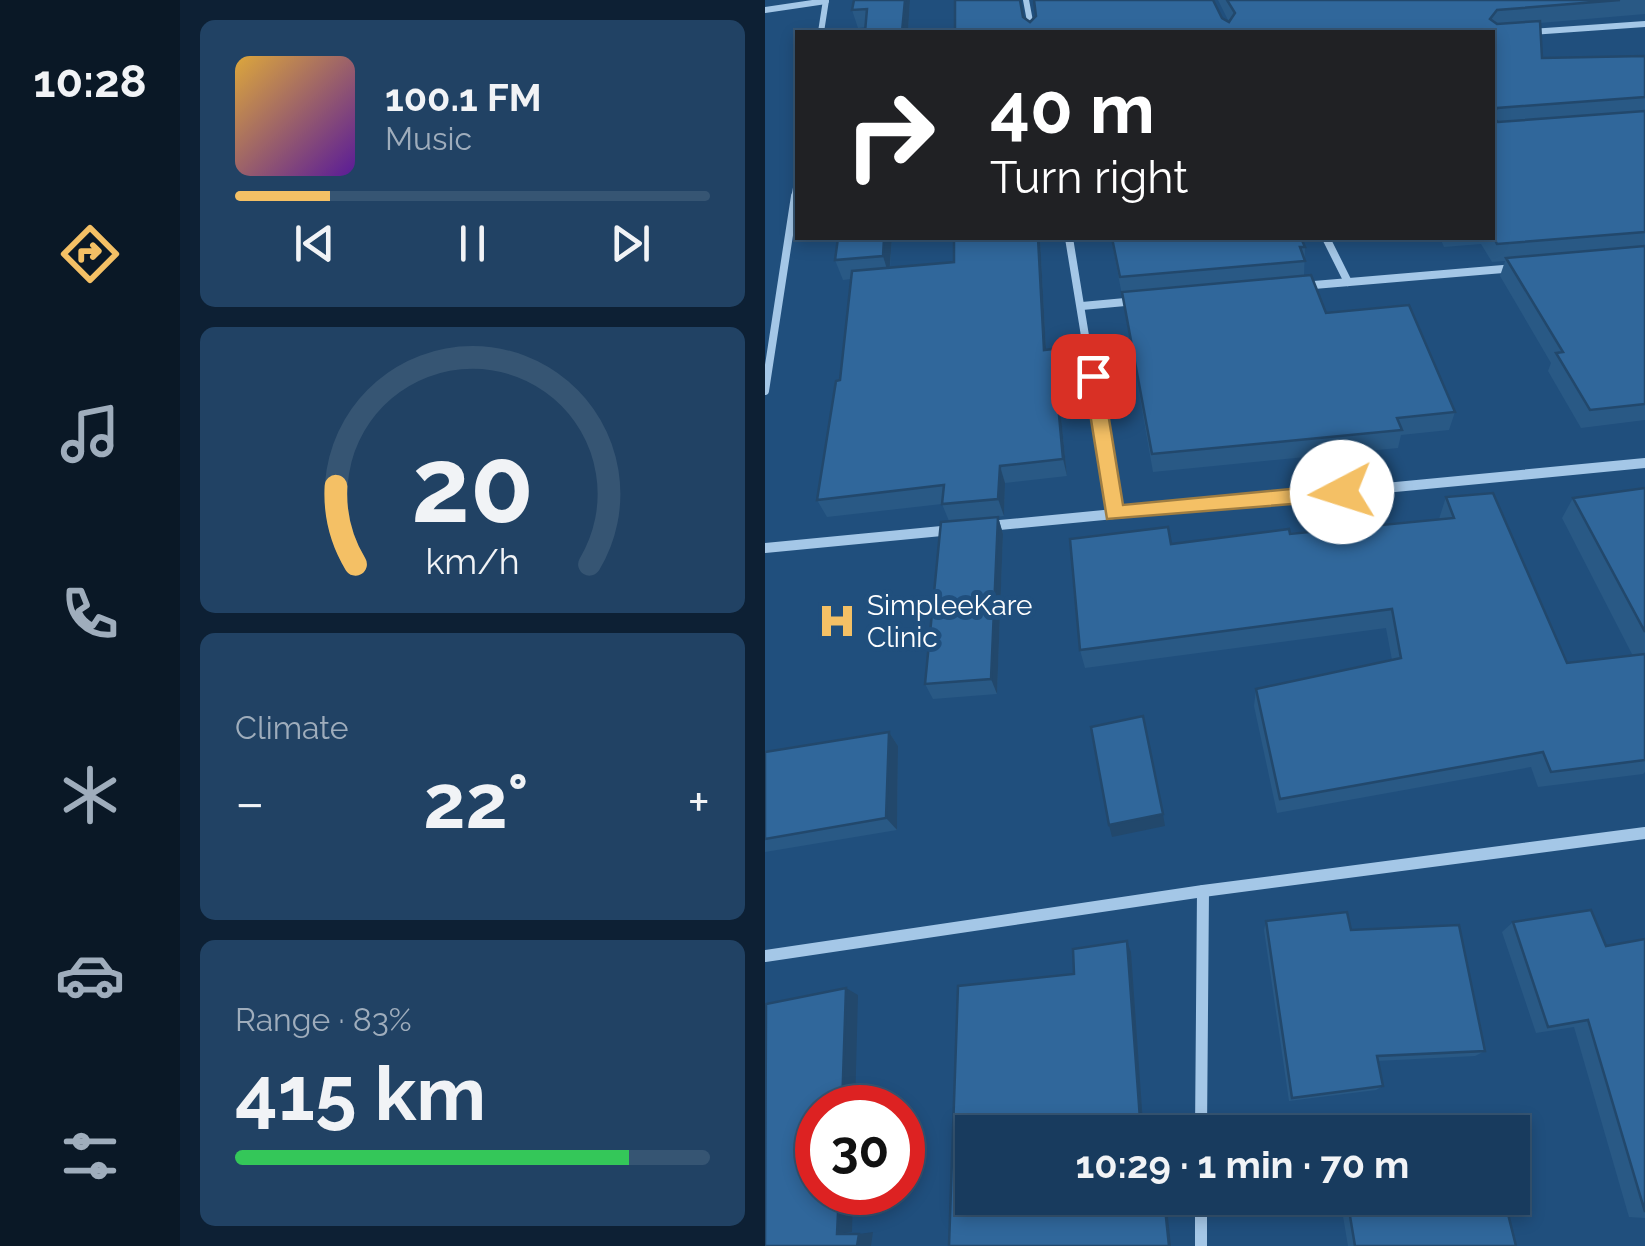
<!DOCTYPE html>
<html lang="en">
<head>
<meta charset="utf-8">
<style>
	:root { --surface:#183b5e; --page:#214264; --text:#f1f3f6; --muted:#9fadbc; --line:#365573; --accent:#f4c065 }
	body { margin:0; font-family:Raleway,sans-serif; background:var(--page); color:var(--text); height:100vh; display:flex; flex-direction:column; font-size:38px; white-space:nowrap }
	* { box-sizing:border-box; margin:0 }
	p { font-size:32px; color:var(--muted) }
	.icon { flex:none; width:55px; height:55px; fill:none; stroke:currentColor; stroke-width:2; stroke-linecap:round; stroke-linejoin:round }
	.map { position:relative; flex:1; overflow:hidden }
	.sheet { display:flex; flex-direction:column; gap:20px; padding:20px; background:#0d2034; width:585px }
	.sheet>* { flex:none }
	.banner { position:absolute; left:30px; top:30px; width:700px; height:210px; border-radius:0px; box-shadow:0 5px 15px #0003,0 0 0 2px var(--line); background:#202124; color:#fff; overflow:hidden }
	.speed { position:absolute; left:30px; top:1085px; display:flex; gap:20px; font-size:50px; font-weight:700; text-align:center }
	.speed>* { display:grid; place-content:center; width:130px; height:130px; border-radius:50%; background:var(--surface); box-shadow:0 5px 15px #0003,0 0 0 2px var(--line); line-height:1 }
	.speed .limit { border:15px solid #d22; background:#fff; color:#111 }
	.pin { position:absolute; display:grid; place-items:center; width:85px; height:85px; color:#fff; margin:-42px; border-radius:20px; box-shadow:0 5px 15px #0006 }
	.me { position:absolute; width:110px; margin:-55px; rotate:265deg; stroke-linejoin:round; filter:drop-shadow(0 0 8px #0008) }
	.turn { display:flex; align-items:center; gap:35px; height:210px; padding:0 30px; font-size:45px }
	.turn .icon { width:130px; height:130px; stroke-width:2.5 }
	.turn b { display:block; font-size:70px; line-height:85px }
	.big { font-size:75px; font-weight:700; line-height:1.1 }
	.sheet .tile { flex:1; display:flex; flex-direction:column; justify-content:center; gap:15px; min-width:0; padding:0 35px; border-radius:15px; background:var(--page) }
	.sheet .dial { align-items:center; gap:0 }
	.dial svg { height:260px; overflow:visible; fill:none; stroke:var(--line); stroke-width:7; stroke-linecap:round; text-anchor:middle }
	.dial text { fill:var(--text); stroke:none }
	.song { display:flex; align-items:center; gap:30px }
	.cover { width:120px; height:120px; border-radius:15px; background:linear-gradient(135deg,hsl(40 70% 55%),hsl(270 70% 35%)) }
	.played { height:10px; border-radius:5px; background:linear-gradient(90deg,var(--accent) 20%,var(--line) 20%) }
	.keys { display:flex; justify-content:space-around; direction:ltr }
	.heat { display:flex; justify-content:space-between; align-items:center; font-size:55px; direction:ltr }
	.charge { height:15px; border-radius:8px; background:linear-gradient(90deg,#34c759 83%,var(--line) 0) }
	.trip { position:absolute; left:190px; top:1115px; width:575px; height:100px; border-radius:0px; background:var(--surface); box-shadow:0 5px 15px #0003,0 0 0 2px var(--line); font-weight:700; line-height:100px; text-align:center }
	main { display:flex; flex:1; min-height:0 }
	.tab-bar { display:flex; flex-direction:column; width:180px; justify-content:space-around; align-items:center; background:#0a1826; color:var(--muted) }
	.tab-bar .icon { width:70px; height:70px }
	.tab-bar .selected { color:var(--accent) }
	.tab-bar b { font-size:45px; color:var(--text) }
	.map>svg:first-child { display:block }
</style>
</head>
<body>
<main>
<nav class="tab-bar">
<b>10:28</b>
<svg class="icon selected" aria-label="directions" viewBox="0 0 24 24"><path d="M12 3l9 9-9 9-9-9zM9 14v-3h6M13 9l2 2-2 2"/></svg>
<svg class="icon" aria-label="music" viewBox="0 0 24 24"><path d="M9 18V5l10-2v13"/><circle cx="6" cy="18" r="3"/><circle cx="16" cy="16" r="3"/></svg>
<svg class="icon" aria-label="phone" viewBox="0 0 24 24"><path d="M5 4h4l2 5-3 2q2 4 5 5l2-3 5 2v4C11 20 4 13 5 4z"/></svg>
<svg class="icon" aria-label="climate" viewBox="0 0 24 24"><path d="M12 3v18M4 7l16 10M4 17L20 7"/></svg>
<svg class="icon" aria-label="car" viewBox="0 0 24 24"><path d="M5 17H2v-5l4-1 3-4h7l3 4 3 1v5h-3M9 17h6M6 11h13"/><circle cx="7" cy="17" r="2"/><circle cx="17" cy="17" r="2"/></svg>
<svg class="icon" aria-label="filters" viewBox="0 0 24 24"><path d="M4 7h16M4 17h16"/><circle cx="9" cy="7" r="2"/><circle cx="15" cy="17" r="2"/></svg>
</nav>
<section class="sheet">
<div class="tile">
<div class="song"><i class="cover"></i><div><b>100.1 FM</b><p>Music</p></div></div>
<div class="played"></div>
<div class="keys"><svg class="icon" aria-label="previous" viewBox="0 0 24 24"><path d="M18 5L8 12l10 7zM5 5v14"/></svg><svg class="icon" aria-label="pause" viewBox="0 0 24 24"><path d="M8 5v14M16 5v14"/></svg><svg class="icon" aria-label="next" viewBox="0 0 24 24"><path d="M6 5l10 7-10 7zM19 5v14"/></svg></div>
</div>
<div class="tile dial"><svg viewBox="0 0 100 80">
<path d="M14 69A42 42 0 1 1 86 69"/>
<path d="M14 69A42 42 0 0 1 8 45" stroke="#f4c065"/>
<text x="50" y="56" font-size="32" font-weight="700">20</text>
<text x="50" y="72" font-size="11">km/h</text>
</svg></div>
<div class="tile"><p>Climate</p>
<div class="heat"><a>−</a><b class="big">22°</b><a>+</a></div>
</div>
<div class="tile"><p>Range · 83%</p><b class="big">415 km</b><div class="charge"></div></div>
</section>
<div class="map">
<svg width="880" height="1246" viewBox="0 0 880 1246">
	<rect width="100%" height="100%" fill="#204f7d"/>
	<g fill="none" stroke-linecap="round" stroke-linejoin="round">
		<g stroke="#a4c7e7" stroke-width="6">
			<polyline points="261,0 267,32"/>
			<polyline points="0,10 61,1"/>
			<polyline points="56,32 61,0"/>
			<polyline points="766,32 880,24"/>
			<polyline points="29,199 32,182"/>
		</g>
		<g stroke="#a4c7e7" stroke-width="8">
			<polyline points="304,238 340,458"/>
			<polyline points="561,238 583,282"/>
			<polyline points="537,286 750,268"/>
			<polyline points="317,306 371,301"/>
			<polyline points="0,391 30,196"/>
		</g>
		<g stroke="#a4c7e7" stroke-width="10">
			<polyline points="339,456 349,514"/>
			<polyline points="224,526 880,463"/>
			<polyline points="0,548 187,530"/>
		</g>
		<g stroke="#a4c7e7" stroke-width="12">
			<polyline points="0,956 438,891 880,833"/>
			<polyline points="436,1132 438,891"/>
			<polyline points="436,1198 436,1246"/>
		</g>
	</g>
	<g fill="#295985">
		<polygon points="145,0 143,32 100,32 101,27 93,28 87,10"/>
		<polygon points="453,0 880,0 880,14 775,23 777,58 880,56 880,420 816,428 783,371 786,363 735,276 740,261 727,262 716,244 679,247 675,238 728,238 728,32 190,32 258,17 265,22 457,18 464,22"/>
		<polygon points="127,238 125,268 189,262 275,238 281,349 291,367 302,476 240,483 239,516 201,520 233,517 238,534 232,694 168,699 160,684 184,521 177,504 62,517 52,500 75,380 86,279 78,280 70,260"/>
		<polygon points="346,238 536,238 540,247 539,276 561,313 690,412 684,430 636,435 633,448 388,472 357,295"/>
		<polygon points="880,488 880,772 878,774 773,787 766,767 512,813 489,706 491,689 627,660 621,628 320,668 315,650 406,544 674,519 681,497 802,663 868,656 797,518 808,498"/>
		<polygon points="124,732 133,746 132,830 0,852 0,752"/>
		<polygon points="501,921 586,930 720,1051 710,1056 612,1061 618,1086 611,1090 524,1101 499,930"/>
		<polygon points="748,922 841,946 880,939 880,1218 864,1217 809,1027 771,1033 737,932"/>
		<polygon points="575,1198 739,1198 751,1246 583,1246"/>
	</g>
	<g fill="#22486c">
		<polygon points="140,0 145,0 143,32 137,32"/>
		<polygon points="119,238 127,238 124,276 118,256"/>
		<polygon points="273,238 275,238 282,368 279,350"/>
		<polygon points="288,349 291,367 302,476 298,459"/>
		<polygon points="235,466 240,483 239,516 233,499"/>
		<polygon points="233,517 238,534 232,694 226,679"/>
		<polygon points="124,732 133,746 132,830 121,818"/>
		<polygon points="398,814 400,826 347,837 344,825"/>
		<polygon points="362,941 366,952 378,1123 375,1119"/>
		<polygon points="81,988 93,995 90,1108 77,1108"/>
		<polygon points="74,1192 88,1192 87,1232 72,1234"/>
		<polygon points="399,1198 401,1198 406,1246 404,1246"/>
		<polygon points="108,1232 106,1246 92,1246 94,1234"/>
	</g>
	<g fill="#30679b" stroke="#22486c" stroke-width="2.5">
		<polygon points="89,0 140,0 137,32 100,32 102,9 87,10"/>
		<polygon points="190,0 255,0 258,17 265,22 271,16 269,0 448,0 457,18 464,22 470,13 462,0 855,0 732,10 725,19 732,24 775,21 777,58 880,56 880,97 732,108 728,115 728,32 190,32"/>
		<polygon points="880,111 880,232 732,244 728,236 728,118 733,122"/>
		<polygon points="73,238 119,238 118,256 70,260"/>
		<polygon points="189,238 273,238 279,350 288,349 298,459 235,466 233,499 177,504 179,485 52,500 71,381 75,380 87,271 189,262"/>
		<polygon points="347,238 536,238 540,247 535,247 540,261 355,277"/>
		<polygon points="880,246 880,404 825,410 791,353 798,352 741,258"/>
		<polygon points="546,275 561,313 644,305 690,412 632,418 637,430 387,454 357,292"/>
		<polygon points="880,488 880,632 808,498"/>
		<polygon points="728,493 802,663 880,654 880,760 786,772 778,752 515,799 491,689 636,658 627,609 315,650 305,539 403,527 406,544 524,529 525,534 689,518 681,497"/>
		<polygon points="233,517 226,679 160,684 176,522"/>
		<polygon points="378,716 398,814 344,825 326,727"/>
		<polygon points="124,732 121,818 0,839 0,752"/>
		<polygon points="826,910 841,946 880,939 880,1212 823,1020 783,1027 748,922"/>
		<polygon points="582,912 586,930 694,925 720,1051 612,1056 618,1086 527,1098 501,921"/>
		<polygon points="362,941 375,1119 391,1116 393,1132 208,1132 208,1198 399,1198 404,1246 184,1246 193,986 309,974 308,949"/>
		<polygon points="81,988 77,1108 52,1108 52,1192 74,1192 72,1234 94,1234 92,1246 0,1246 1,1004"/>
		<polygon points="582,1198 739,1198 751,1246 590,1246"/>
	</g>
	<polygon fill="#f4c065" stroke="#9f7d42" stroke-width="2.5" points="328,369 337,376 358,505 577,484 587,492 577,500 342,519 319,376"/>
	<defs>
		<g id="hospital-bare" transform="scale(3)"><path d="M-5-5h3v3.5h4V-5h3V5h-3V1.5h-4V5h-3Z" fill="#f4c065" stroke="#204f7d" stroke-width="2.5" paint-order="stroke"/></g>
	</defs>
	<g fill-rule="evenodd">
		<use href="#hospital-bare" x="72" y="621"/>
	</g>
	<g text-anchor="middle" stroke-width="10" stroke-linejoin="round" paint-order="stroke">
		<g font-size="28" fill="#fff" stroke="#204f7d" text-anchor="start">
			<text x="102" y="615">SimpleeKare<tspan x="102" dy="32">Clinic</tspan></text>
		</g>
	</g>
</svg>
<div class="speed"><div class="limit">30</div></div>
<div class="pin" style="left:328px;top:376px;background:#d93025"><svg class="icon" aria-label="arrive" viewBox="0 0 24 24"><path d="M6 21V4h12l-3 4 3 4H6"/></svg></div>
<svg class="me" style="left:577px;top:492px" viewBox="-20 -20 40 40"><circle r="19" fill="#fff"/><path d="M0-13L10 11 0 6-10 11z" fill="#f4c065"/></svg>
<div class="trip">10:29 · 1 min · 70 m</div>
<div class="banner">
<div class="turn"><svg class="icon" aria-label="right" viewBox="0 0 24 24"><path d="M7 20v-9h11M14 6l5 5-5 5"/></svg><div><b>40 m</b>Turn right</div></div>
</div>
</div>
</main>
</body>
</html>
